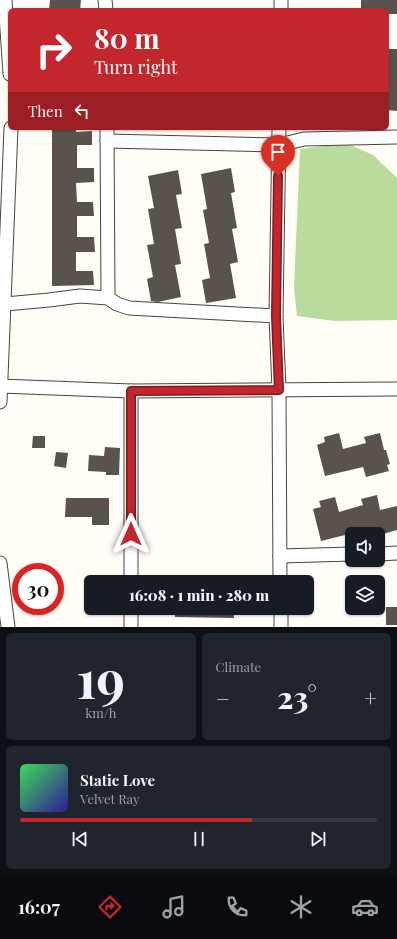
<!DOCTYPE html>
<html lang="en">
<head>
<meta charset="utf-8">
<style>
	:root { --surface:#171b24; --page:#20242c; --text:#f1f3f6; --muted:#9ea1a6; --line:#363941; --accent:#c4262e }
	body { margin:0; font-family:"Playfair Display",serif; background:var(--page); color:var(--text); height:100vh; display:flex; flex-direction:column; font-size:15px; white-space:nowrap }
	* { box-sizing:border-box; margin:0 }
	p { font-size:13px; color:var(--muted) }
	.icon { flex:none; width:22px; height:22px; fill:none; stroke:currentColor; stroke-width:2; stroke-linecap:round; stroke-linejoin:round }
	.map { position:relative; height:627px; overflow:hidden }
	.side { display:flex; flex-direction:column; gap:6px; padding:6px; background:#0d0f14; flex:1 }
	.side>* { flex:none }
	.banner { position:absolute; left:8px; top:8px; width:381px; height:122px; border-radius:6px; box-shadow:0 1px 3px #0004; background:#c4262e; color:#fff; overflow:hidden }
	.controls { position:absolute; left:345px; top:527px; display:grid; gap:8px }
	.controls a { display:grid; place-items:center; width:40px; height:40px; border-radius:6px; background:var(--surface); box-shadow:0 1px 3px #0004; font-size:20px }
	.speed { position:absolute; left:12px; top:563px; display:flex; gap:8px; font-size:20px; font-weight:700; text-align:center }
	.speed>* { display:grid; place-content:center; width:52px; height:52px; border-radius:50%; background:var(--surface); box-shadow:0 1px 3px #0004; line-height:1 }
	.speed .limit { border:6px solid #d22; background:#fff; color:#111 }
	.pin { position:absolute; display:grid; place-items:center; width:34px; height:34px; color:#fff; margin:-41px -17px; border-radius:50% 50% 50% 0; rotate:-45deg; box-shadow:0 0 4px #0007 }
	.pin .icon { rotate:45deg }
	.me { position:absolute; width:44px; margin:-22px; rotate:0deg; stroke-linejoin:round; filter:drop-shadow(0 0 3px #0008) }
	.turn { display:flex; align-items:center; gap:14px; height:84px; padding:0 20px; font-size:18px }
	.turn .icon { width:52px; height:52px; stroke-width:2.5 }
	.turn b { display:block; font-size:28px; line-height:34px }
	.then { display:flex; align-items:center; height:38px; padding:0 20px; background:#0003; gap:8px; font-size:15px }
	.big { font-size:30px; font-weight:800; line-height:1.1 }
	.side .tile { flex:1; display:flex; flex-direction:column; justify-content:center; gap:6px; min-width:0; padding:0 14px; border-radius:6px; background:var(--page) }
	.side .dial { align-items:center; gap:0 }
	.dial b { font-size:52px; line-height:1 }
	.song { display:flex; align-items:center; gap:12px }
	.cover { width:48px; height:48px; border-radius:6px; background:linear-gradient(135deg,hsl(130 70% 55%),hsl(250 70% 35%)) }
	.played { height:4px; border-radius:2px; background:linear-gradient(90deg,var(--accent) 65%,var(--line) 65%) }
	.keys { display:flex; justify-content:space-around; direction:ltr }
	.heat { display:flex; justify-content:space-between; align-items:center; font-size:22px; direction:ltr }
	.side .tiles { flex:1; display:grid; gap:6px; grid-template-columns:1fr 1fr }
	.tile:last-child { grid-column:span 2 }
	.trip { position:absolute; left:84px; top:575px; width:230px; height:40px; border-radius:6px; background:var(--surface); box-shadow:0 1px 3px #0004; font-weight:800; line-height:40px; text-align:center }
	.tabs { display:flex; height:64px; justify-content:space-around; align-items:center; background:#090b0e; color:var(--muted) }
	.tabs .icon { width:28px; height:28px }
	.tabs .selected { color:var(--accent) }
	.tabs b { font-size:18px; color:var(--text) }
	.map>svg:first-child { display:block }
</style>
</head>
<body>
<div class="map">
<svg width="397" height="627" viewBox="0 0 397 627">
	<rect width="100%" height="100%" fill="#fffdf5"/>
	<polygon fill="#b9dc9c" points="346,143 373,155 397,178 397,320 335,321 297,316 294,288 300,149"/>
	<g fill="#5a524d">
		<polygon points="50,0 81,0 80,10 49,10"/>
		<polygon points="361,0 397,0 397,14 387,14 387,10 361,10"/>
		<polygon points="387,49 397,49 397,111 387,110"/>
		<polygon points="52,128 76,128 76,132 92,131 92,145 77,145 77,168 94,168 94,182 76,183 77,202 93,202 94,216 77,216 77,237 94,237 95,252 76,252 76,271 93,271 94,285 52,286"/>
		<polygon points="231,168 235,192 231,193 237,228 232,229 238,262 230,264 236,298 206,303 202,280 210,278 204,244 209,243 203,210 207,209 201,174"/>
		<polygon points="178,170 182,194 176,195 182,228 175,229 181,264 175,265 181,297 158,302 151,301 147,279 153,277 147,245 154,244 148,209 154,208 148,176"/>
		<polygon points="339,433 343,449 366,443 364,437 380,433 384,450 386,450 390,464 387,465 389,471 366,477 363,467 325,476 317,445 325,442 324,437"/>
		<polygon points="33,436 45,436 45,448 32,448"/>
		<polygon points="105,447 120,448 119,475 106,475 106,472 88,471 89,455 104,456"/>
		<polygon points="56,452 68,453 66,468 54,466"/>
		<polygon points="377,495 380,510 397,506 397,530 383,534 362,534 361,531 321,541 313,509 321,507 319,501 335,497 339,512 363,505 361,499"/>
		<polygon points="66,498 109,498 109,525 92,525 92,517 65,517"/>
		<rect x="386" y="607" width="11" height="18"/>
		<polygon points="175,608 234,608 234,618 175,617"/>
	</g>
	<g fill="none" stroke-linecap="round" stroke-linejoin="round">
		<g stroke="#444" stroke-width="15">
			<g id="minor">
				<polyline points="5,0 10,74"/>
				<polyline points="105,0 106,10"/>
				<polyline points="281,10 281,0"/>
				<polyline points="107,128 108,298"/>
				<polyline points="279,128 276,316 279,390 280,582"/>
				<polyline points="107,141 279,145 304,139 397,137"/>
				<polyline points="5,304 49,300 80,296 108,298 117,304 129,308 276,316"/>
				<polyline points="0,386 131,391 397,389"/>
				<polyline points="131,391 131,582"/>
				<polyline points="0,402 11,128"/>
				<polyline points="378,554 397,553"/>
				<polyline points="280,556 352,554"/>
				<polyline points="0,563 8,627"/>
				<polyline points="131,608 131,627"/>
				<polyline points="281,608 281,627"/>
			</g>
		</g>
		<use href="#minor" stroke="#fff" stroke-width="13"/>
	</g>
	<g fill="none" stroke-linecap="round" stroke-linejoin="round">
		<g stroke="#7f191e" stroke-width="10">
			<polyline id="route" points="131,534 131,391 279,390 276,316 278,176"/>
		</g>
		<use href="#route" stroke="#c4262e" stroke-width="7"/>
	</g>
</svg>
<div class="controls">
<a><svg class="icon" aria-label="sound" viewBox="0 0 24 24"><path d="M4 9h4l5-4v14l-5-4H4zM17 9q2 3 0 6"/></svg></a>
<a><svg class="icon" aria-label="layers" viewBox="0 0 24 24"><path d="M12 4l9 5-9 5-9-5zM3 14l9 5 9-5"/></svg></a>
</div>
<div class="speed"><div class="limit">30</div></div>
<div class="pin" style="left:278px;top:176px;background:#d93025"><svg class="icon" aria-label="arrive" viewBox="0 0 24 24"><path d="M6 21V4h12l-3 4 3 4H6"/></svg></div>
<svg class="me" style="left:131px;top:534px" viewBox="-20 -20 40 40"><path d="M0-17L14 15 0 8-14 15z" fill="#c4262e" stroke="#fff" stroke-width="4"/></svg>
<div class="trip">16:08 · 1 min · 280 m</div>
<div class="banner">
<div class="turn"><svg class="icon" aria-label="right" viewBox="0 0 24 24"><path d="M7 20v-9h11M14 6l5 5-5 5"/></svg><div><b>80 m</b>Turn right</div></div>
<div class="then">Then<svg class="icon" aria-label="left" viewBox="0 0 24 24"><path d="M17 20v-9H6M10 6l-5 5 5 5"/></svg></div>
</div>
</div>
<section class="side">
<div class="tiles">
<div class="tile dial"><b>19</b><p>km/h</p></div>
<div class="tile"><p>Climate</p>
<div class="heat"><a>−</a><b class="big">23°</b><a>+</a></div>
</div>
<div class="tile">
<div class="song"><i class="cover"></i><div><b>Static Love</b><p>Velvet Ray</p></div></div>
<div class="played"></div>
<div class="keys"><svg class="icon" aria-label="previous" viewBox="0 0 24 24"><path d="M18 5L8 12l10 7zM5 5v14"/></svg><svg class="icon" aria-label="pause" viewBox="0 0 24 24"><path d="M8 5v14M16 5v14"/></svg><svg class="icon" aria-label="next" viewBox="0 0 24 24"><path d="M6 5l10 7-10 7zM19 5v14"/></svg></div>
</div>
</div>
</section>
<nav class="tabs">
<b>16:07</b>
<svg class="icon selected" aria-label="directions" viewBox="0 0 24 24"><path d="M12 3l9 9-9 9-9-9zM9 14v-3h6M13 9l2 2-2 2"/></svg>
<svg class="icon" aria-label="music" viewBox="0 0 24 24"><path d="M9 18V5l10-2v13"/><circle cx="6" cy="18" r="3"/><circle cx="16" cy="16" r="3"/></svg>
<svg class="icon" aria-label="phone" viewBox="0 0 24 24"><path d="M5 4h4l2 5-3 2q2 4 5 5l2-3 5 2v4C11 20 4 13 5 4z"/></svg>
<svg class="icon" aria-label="climate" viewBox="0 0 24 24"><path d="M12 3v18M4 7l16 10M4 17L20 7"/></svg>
<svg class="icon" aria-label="car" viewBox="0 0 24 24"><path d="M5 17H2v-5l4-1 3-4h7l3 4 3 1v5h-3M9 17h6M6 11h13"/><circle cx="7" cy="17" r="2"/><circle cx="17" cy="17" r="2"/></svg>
</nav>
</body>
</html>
